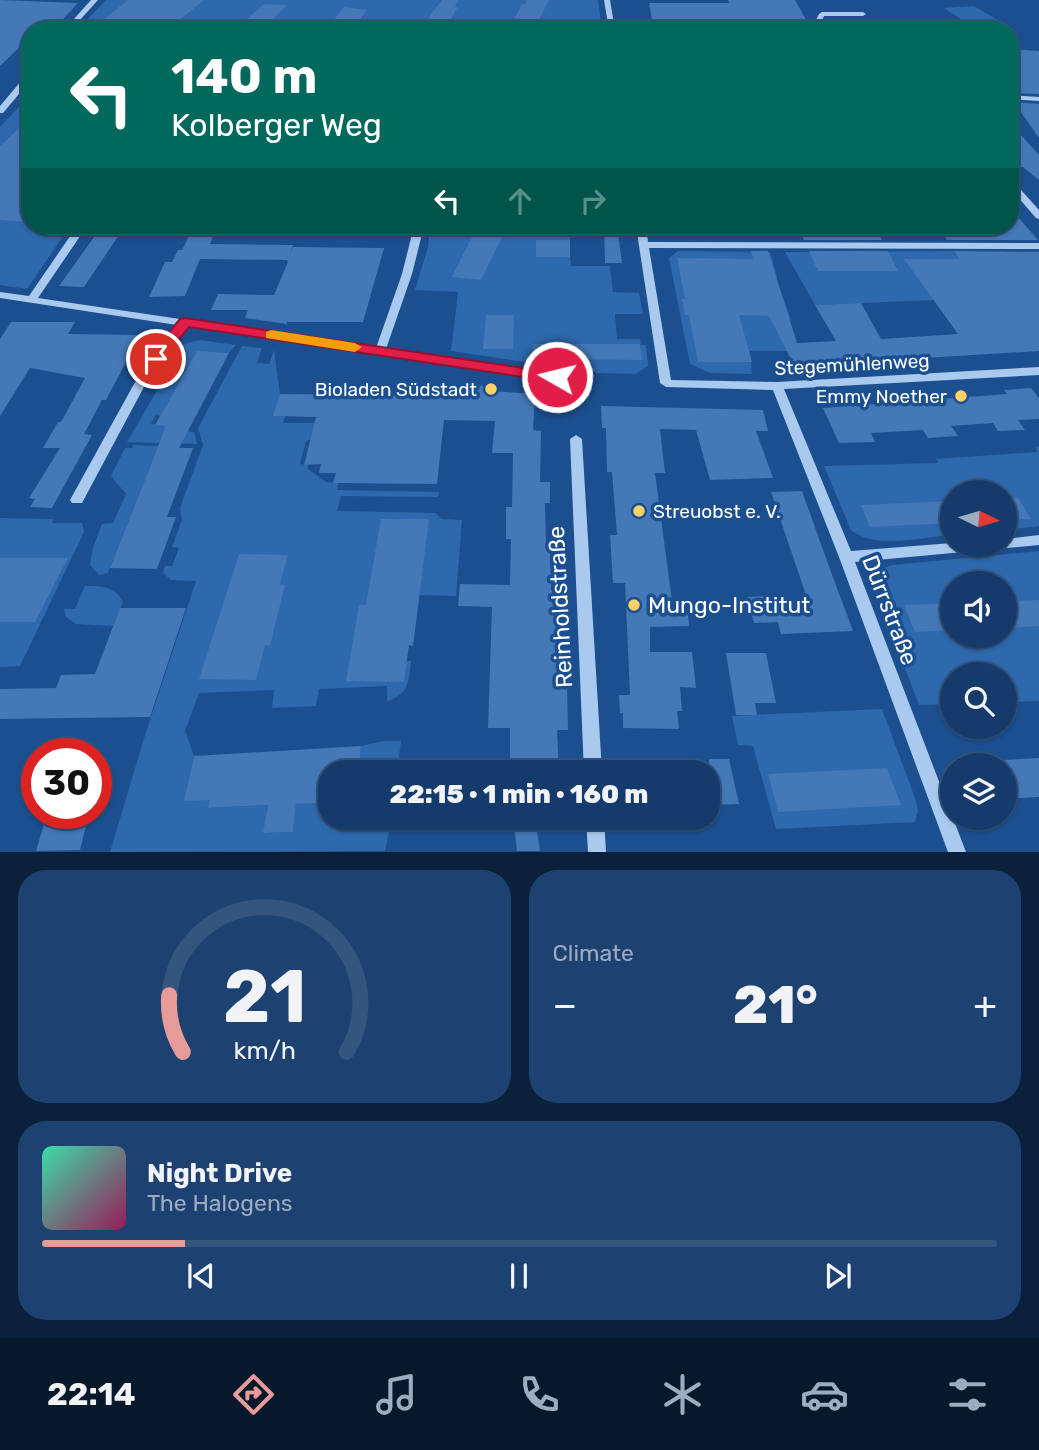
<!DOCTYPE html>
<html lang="en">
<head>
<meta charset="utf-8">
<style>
	:root { --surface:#143b6b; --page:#1d4271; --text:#f1f3f6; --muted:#9dadc1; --line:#33557e; --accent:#e69b98 }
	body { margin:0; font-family:Rubik,sans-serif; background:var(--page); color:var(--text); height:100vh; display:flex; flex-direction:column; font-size:26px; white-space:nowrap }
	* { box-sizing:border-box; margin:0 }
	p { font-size:23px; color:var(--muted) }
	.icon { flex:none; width:38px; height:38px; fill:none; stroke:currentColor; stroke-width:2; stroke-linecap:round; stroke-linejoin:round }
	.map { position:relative; height:852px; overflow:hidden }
	.side { display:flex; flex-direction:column; gap:18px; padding:18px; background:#0b203b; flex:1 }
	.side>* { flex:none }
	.guide { position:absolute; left:21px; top:21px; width:998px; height:214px; border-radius:28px; box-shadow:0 2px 5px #0004,0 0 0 2px var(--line); background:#00695c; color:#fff; overflow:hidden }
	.needle { width:46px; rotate:95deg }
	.tools { position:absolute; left:940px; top:480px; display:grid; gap:14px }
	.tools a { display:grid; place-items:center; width:77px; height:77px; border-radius:50%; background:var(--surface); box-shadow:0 2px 5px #0004,0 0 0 2px var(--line); font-size:35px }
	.speed { position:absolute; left:21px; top:738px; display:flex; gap:14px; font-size:35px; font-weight:700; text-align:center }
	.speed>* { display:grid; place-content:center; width:91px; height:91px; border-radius:50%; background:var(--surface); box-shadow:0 2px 5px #0004,0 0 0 2px var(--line); line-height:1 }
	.speed .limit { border:10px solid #d22; background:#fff; color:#111 }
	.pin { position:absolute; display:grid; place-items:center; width:60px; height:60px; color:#fff; margin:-30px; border:4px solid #fff; border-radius:50%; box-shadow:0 2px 7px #0007 }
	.me { position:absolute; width:77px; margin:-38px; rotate:278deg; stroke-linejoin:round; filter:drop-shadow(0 0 5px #0008) }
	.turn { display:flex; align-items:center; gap:24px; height:147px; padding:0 35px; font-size:32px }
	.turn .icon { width:91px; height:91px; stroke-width:2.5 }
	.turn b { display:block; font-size:49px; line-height:60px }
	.lanes { display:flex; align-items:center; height:66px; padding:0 35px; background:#0003; justify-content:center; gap:35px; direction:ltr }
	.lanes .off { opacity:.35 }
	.big { font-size:52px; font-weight:800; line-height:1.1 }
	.side .card { flex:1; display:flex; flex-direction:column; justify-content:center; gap:10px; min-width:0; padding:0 24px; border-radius:28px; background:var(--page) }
	.side .dial { align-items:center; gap:0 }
	.dial svg { height:182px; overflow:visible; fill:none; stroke:var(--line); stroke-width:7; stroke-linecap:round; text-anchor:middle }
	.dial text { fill:var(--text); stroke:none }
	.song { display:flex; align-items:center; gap:21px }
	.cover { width:84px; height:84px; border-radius:10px; background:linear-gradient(135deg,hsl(160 70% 55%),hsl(330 70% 35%)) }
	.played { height:7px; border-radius:4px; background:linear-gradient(90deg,var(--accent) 15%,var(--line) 15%) }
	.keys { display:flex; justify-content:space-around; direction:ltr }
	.heat { display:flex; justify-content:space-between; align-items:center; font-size:38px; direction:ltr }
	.side .tiles { flex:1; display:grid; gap:18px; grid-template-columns:1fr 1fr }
	.card:last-child { grid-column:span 2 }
	.trip { position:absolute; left:318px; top:760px; width:402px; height:70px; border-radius:28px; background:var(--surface); box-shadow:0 2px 5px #0004,0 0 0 2px var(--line); font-weight:800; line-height:70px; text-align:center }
	.dock { display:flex; height:112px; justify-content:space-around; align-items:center; background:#08182b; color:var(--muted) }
	.dock .icon { width:49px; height:49px }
	.dock .active { color:var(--accent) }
	.dock b { font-size:32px; color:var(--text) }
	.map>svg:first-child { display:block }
</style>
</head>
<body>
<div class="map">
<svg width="1039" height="852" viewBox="0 0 1039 852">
	<rect width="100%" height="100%" fill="#1b4f8f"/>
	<g fill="#2e69ad" fill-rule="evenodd">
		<polygon points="106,0 598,0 602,30 94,30 84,23"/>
		<polygon points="974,6 1013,29 978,30 944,8"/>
		<polygon points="30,95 30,226 70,226 27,289 0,285 0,127"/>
		<polygon points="430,226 604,226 605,229 570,229 570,240 536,240 536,256 570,257 571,266 610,266 613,292 639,293 643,314 615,314 617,339 640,339 641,345 646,345 648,366 635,374 598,373 451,351 458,292 415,290 428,247"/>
		<polygon points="678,251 770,252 777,277 762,277 768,296 783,297 791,320 773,321 788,351 750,351 752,374 710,373 690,364 669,258"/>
		<polygon points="954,251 975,285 934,300 815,305 785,252"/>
		<polygon points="200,340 236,345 229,353 197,352 160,416 156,415 151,424 167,426 165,430 194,432 197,444 127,442 184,344"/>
		<path d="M242,346L262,348L257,363L269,364L274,350L280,394L274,416H285L283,423H321L316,437L306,441L300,464L308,465V469L326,482L338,483L337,490L439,492L438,497L341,496L337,511L435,513L442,519L462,520L456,596L418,595L413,645H400L399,661H411C408,685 410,691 387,702V686L319,689L316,706L272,708L274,690L199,693L185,731L194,756L185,800H210L209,808L268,805L264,833L293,832L296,804L331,803V817H392L385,851L110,852L145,735L196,581L171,580L163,573L165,566H172L179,548L172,547L182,520L180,508L203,445L198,428Z"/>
		<polygon points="133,445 158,446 108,573 99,575 90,565 93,548 102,524 113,523 126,494 111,476 125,448 132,448"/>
		<path d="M1039,446V526L1005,530L1004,492H952V535C922,537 876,550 851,530L824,466L938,463L936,459L1038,452L1035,447Z"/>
		<polygon points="0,518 53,519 52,523 82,523 84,532 20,666 0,667"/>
		<path d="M1039,551V701L1005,702L1004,674H952V704L919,705L875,590L873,580L875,571L892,565ZM952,583H1004V635H952Z"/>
		<path d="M85,586C101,586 115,586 123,602L113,626L76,624L66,617L64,609H75Z"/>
		<polygon points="882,709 915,798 918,811 915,822 776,829 753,746 738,745 732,716"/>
		<polygon points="384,741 401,741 397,772 359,772 361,746"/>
	</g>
	<g fill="#4478b7">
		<polygon points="0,0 78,3 54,29 30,30 30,37 0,66"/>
		<polygon points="128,0 204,0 167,30 97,25"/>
		<polygon points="442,0 458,0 455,7 458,7 447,25 441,30 424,30 429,22 425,22"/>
		<polygon points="527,0 549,0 535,28 516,27 518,21 514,20 522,4 525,4"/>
		<polygon points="728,0 795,0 808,23 747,23 749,28 726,30 654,30 649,3 729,3"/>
		<polygon points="264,4 287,5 262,30 234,30"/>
		<polygon points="344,7 367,10 352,30 326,30"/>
		<polygon points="1010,49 1039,51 1039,94 1010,93 1010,80 1017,80 1011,68 1020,69"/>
		<polygon points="1014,102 1039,104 1039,138"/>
		<polygon points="30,118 30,222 0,220 0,146"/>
		<polygon points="1010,123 1039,155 1039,180 1023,167 1017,167 1010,158"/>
		<polygon points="1010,208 1038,240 947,240 939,226 1010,226"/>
		<polygon points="102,226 125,226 84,287 59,286"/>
		<polygon points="604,226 617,226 622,263 605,263"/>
		<polygon points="798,226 874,226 882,240 804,240"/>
		<polygon points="476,229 504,233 481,280 452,277"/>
		<polygon points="192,230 215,230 210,244 293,245 290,254 293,247 384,248 363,322 287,322 287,324 245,318 248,310 211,310 218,294 274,295 288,262 287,260 200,259 185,296 149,297 165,262 172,262 178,250 182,250"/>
		<rect x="536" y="240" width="34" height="17"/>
		<polygon points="751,251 768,251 797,343 836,341 815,305 861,303 881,339 958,334 904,259 959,259 954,251 1039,252 1039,351 811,365 809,362 803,362 795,367 769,316 739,315 752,362 698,362 689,315 685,315 682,299 685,299 677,258 753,259"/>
		<polygon points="809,251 888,251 898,271 818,271"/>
		<polygon points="486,315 514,315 513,349 483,349"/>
		<polygon points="11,322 75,322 68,334 140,335 106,400 102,400 84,434 92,435 52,508 30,507 35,499 29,498 60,448 43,448 58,422 61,422 85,378 30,368 0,416 0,339"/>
		<polygon points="533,344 640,344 642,360 532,359"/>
		<polygon points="197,351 229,353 179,448 193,448 167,517 176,517 157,569 110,568 166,426 155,425"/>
		<polygon points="402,384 492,386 491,391 535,394 533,430 541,431 540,482 550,482 550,503 545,503 546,545 550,545 551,590 558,590 560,684 567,684 568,730 557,730 559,772 510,772 510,728 488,728 492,607 458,606 460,584 510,585 511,539 506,539 506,507 512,507 513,453 492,453 495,421 444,420 437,484 333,483 336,473 319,473 321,464 304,465 316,417 273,416 280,394 400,395"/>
		<polygon points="1031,388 1039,398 1039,419 1018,420 1025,430 998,431 993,423 951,426 958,436 928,438 923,430 871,433 875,442 839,443 823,408 1007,394 1004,390"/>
		<polygon points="601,406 763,410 768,431 756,431 773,478 710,480 696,430 660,429 665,473 655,473 672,601 687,602 689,626 650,627 650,652 692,652 696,688 680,687 682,711 677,711 679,729 623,728 623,713 620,713 619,695 630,695 625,583 613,583 610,535 617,535 612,472 607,472 606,428 602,428"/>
		<polygon points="802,491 831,572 853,631 781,634 778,622 754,623 747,597 770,596 772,603 808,601 771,492"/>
		<polygon points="1004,498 1018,498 1031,519 1004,520"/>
		<polygon points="952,501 952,523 870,527 861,505"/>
		<polygon points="381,519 429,519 413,646 409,645 404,682 346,681 359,605 366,605"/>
		<polygon points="239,554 288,555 280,584 285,585 270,646 265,645 256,680 199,679"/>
		<polygon points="0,558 68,558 35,622 0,622"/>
		<polygon points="1039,600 1039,626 1004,628 1004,601"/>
		<polygon points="952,603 952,630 915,632 904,605"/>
		<polygon points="120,608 186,608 150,717 0,719 0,689 56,688 61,675 95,674"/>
		<polygon points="726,653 766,653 776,703 755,703 757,715 736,715"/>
		<polygon points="361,746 359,772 331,772 331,803 296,804 293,832 263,833 268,805 208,808 210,800 184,801 194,756"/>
		<polygon points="1039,758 1039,797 1004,799 1004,760"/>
		<polygon points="709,759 729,759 739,804 709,805"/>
		<polygon points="887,768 901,805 778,812 768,774"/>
		<polygon points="47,814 89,814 80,850 36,851"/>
		<polygon points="513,817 535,817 540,851 517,851"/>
	</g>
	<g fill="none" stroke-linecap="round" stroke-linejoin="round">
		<g fill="#a9c9ee" fill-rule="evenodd">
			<polygon points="91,0 98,0 71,30 64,30"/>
			<polygon points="604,0 610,0 615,30 609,30"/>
			<polygon points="822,12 863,12 866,14 863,16 824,16 819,26 811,30 802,30 814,24 819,14"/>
			<polygon points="27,74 30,74 30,81 3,113 0,113 0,106"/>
			<polygon points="1010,95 1039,97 1039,101 1010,99"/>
			<polygon points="1010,180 1013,181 1039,210 1039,219 1036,218 1010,188"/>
			<polygon points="77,226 87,226 38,298 376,348 402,274 414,226 424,226 412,274 386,349 557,374 563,378 557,382 187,326 145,385 82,503 72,503 70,500 134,384 177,325 0,298 0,292 29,296"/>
			<polygon points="636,226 646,226 648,242 1039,243 1039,249 649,248 671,380 777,382 1039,367 1039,375 784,389 851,551 952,543 1004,544 1004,539 1039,535 1039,545 855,562 966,852 948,852 839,557 773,390 666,387 660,383"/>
			<polygon points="576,435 582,439 602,772 584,772 570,439"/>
			<polygon points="586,817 604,817 606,852 588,852"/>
		</g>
	</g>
	<polygon fill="#e11d48" stroke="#92132f" stroke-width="2" points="185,318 557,373 565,377 557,382 189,327 161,362 151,362 149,359 151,355 180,319"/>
	<polygon fill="#f59e0b" points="271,330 355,343 362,347 355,352 266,338 266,332"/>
	<g fill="#ffd166" stroke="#1b4f8f" stroke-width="2.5">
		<circle cx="491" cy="389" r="7"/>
		<circle cx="961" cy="396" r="7"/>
		<circle cx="639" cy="511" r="7"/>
		<circle cx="634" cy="605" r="7"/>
	</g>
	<g text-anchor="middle" stroke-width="7" stroke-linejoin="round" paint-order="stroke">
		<g font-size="19" fill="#fff" stroke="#1b4f8f">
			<text transform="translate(852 364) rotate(-3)" y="7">Stegemühlenweg</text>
		</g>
		<g font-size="19" fill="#fff" stroke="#1b4f8f" text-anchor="end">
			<text x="477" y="396">Bioladen Südstadt</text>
			<text x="947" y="403">Emmy Noether</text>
			<text x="653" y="518" text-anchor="start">Streuobst e. V.</text>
		</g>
		<g font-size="23" fill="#fff" stroke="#1b4f8f" text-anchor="start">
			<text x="648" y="613">Mungo-Institut</text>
		</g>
		<g font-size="23" fill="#fff" stroke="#1b4f8f">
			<text transform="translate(560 607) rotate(-93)" y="8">Reinholdstraße</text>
			<text transform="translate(890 610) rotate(69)" y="8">Dürrstraße</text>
		</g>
	</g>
</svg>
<div class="tools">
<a><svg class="needle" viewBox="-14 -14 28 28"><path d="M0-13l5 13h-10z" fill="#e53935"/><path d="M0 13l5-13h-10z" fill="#9dadc1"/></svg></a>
<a><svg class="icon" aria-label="sound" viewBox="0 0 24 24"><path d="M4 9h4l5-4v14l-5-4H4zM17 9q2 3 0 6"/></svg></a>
<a><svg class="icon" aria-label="search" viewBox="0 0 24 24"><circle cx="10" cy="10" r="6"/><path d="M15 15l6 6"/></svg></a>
<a><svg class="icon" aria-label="layers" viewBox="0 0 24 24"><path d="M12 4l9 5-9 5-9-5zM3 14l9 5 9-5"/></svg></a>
</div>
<div class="speed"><div class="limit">30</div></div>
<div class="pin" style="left:156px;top:359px;background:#d93025"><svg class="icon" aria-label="arrive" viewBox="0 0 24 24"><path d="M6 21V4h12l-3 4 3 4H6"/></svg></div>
<svg class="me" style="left:557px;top:377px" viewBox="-20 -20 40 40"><circle r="17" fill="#e11d48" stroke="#fff" stroke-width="3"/><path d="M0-11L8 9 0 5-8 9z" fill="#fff"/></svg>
<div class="trip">22:15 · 1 min · 160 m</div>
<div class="guide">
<div class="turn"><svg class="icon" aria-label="left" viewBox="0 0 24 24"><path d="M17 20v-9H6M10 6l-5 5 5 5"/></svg><div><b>140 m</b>Kolberger Weg</div></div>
<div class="lanes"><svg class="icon" aria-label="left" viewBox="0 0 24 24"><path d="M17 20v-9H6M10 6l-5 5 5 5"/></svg><svg class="icon off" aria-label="ahead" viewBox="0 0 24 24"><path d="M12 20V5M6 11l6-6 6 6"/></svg><svg class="icon off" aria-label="right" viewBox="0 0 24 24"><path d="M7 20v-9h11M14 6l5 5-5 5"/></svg></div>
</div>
</div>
<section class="side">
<div class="tiles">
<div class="card dial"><svg viewBox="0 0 100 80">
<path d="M14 69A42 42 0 1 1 86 69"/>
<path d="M14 69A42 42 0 0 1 8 44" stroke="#e69b98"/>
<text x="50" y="56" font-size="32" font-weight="700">21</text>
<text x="50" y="72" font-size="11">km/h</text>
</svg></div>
<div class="card"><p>Climate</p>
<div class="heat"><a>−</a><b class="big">21°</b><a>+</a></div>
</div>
<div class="card">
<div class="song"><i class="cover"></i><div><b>Night Drive</b><p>The Halogens</p></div></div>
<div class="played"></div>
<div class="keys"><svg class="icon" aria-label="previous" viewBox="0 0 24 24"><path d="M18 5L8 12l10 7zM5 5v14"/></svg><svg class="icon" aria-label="pause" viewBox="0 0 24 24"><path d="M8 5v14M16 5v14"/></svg><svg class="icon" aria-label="next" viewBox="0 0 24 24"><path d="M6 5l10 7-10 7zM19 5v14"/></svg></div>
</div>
</div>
</section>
<nav class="dock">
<b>22:14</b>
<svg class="icon active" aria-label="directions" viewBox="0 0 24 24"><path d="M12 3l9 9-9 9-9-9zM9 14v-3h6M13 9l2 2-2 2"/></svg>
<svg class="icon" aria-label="music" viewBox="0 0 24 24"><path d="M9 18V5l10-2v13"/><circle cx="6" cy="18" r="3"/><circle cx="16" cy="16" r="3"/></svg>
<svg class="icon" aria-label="phone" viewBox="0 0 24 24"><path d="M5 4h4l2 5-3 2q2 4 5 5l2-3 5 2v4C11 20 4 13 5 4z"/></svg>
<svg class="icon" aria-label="climate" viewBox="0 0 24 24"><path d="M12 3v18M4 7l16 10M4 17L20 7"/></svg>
<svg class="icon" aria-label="car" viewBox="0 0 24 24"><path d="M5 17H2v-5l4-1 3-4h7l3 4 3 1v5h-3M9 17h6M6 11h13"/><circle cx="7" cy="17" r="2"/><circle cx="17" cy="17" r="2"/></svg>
<svg class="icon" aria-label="filters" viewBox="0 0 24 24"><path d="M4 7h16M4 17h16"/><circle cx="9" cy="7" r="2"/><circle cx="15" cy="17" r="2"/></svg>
</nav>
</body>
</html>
